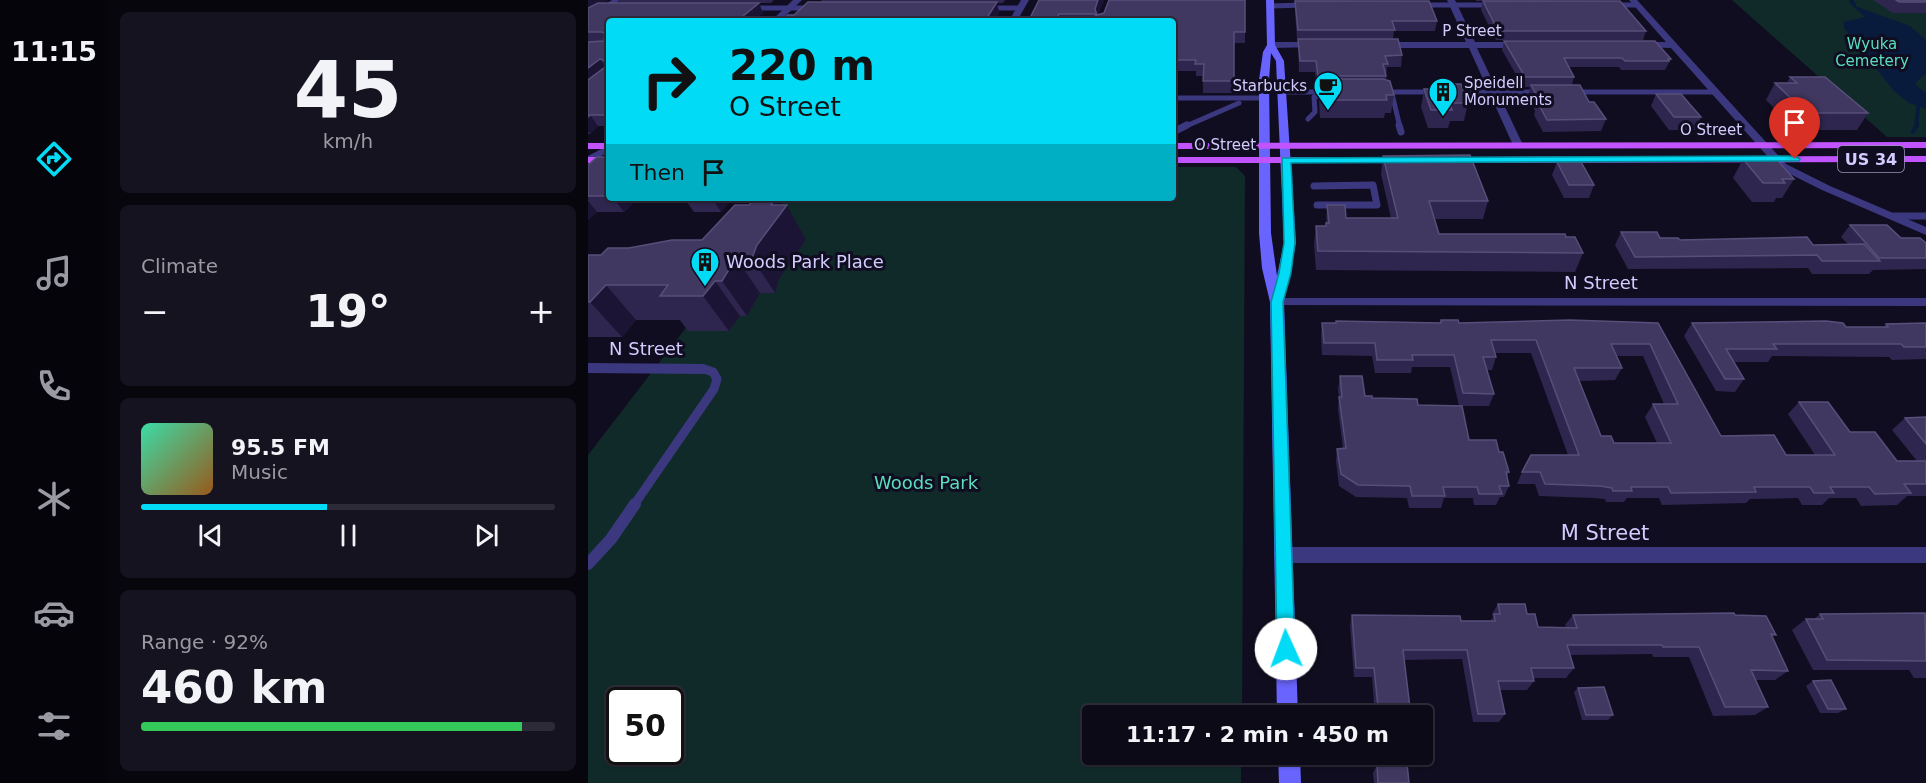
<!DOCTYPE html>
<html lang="en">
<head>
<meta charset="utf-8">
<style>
	:root { --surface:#0d0a18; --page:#161321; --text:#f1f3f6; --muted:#9a9aa2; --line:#2d2b37; --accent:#01dbf6 }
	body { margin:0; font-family:"DejaVu Sans",sans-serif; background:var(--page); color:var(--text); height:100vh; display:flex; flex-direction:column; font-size:22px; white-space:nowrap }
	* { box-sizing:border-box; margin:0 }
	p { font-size:20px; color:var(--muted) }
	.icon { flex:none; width:33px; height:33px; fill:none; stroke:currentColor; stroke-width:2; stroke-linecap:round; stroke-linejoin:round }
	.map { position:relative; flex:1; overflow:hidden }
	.sheet { display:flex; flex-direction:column; gap:12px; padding:12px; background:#07060d; width:480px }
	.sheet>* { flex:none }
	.top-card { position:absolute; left:18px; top:18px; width:570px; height:183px; border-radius:6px; box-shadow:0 2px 4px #0004,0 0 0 2px var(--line); background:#01dbf6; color:#111; overflow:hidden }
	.speed { position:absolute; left:18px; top:687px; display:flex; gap:12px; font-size:30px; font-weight:700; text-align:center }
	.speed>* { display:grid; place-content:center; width:78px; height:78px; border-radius:50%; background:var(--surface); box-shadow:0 2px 4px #0004,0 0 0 2px var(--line); line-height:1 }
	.speed .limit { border:3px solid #111; border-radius:9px; background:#fff; color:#111 }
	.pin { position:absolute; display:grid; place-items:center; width:51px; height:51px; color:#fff; margin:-62px -26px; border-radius:50% 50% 50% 0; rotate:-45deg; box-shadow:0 0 6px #0007 }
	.pin .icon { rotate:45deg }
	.me { position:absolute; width:66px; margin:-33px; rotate:358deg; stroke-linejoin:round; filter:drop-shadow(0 0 4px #0008) }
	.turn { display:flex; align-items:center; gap:21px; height:126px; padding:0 24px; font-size:27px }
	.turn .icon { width:78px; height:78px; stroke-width:2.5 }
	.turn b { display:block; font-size:42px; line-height:51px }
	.then { display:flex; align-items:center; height:57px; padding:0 24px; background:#0003; gap:12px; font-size:22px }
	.big { font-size:45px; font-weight:800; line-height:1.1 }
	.sheet .card { flex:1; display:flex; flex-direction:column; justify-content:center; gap:9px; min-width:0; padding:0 21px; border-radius:9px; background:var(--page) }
	.sheet .dial { align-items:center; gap:0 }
	.dial b { font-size:78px; line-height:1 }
	.song { display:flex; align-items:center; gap:18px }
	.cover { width:72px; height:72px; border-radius:9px; background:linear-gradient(135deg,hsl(160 70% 55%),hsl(30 70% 35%)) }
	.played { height:6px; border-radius:3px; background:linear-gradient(90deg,var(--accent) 45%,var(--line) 45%) }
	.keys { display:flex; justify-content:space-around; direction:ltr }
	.heat { display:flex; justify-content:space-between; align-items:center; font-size:33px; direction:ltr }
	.charge { height:9px; border-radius:4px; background:linear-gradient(90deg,#34c759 92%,var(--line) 0) }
	.trip { position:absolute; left:494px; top:705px; width:351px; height:60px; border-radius:6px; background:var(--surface); box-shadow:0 2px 4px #0004,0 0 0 2px var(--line); font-weight:800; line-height:60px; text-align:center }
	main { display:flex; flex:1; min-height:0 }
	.tabs { display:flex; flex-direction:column; width:108px; justify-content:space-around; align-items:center; background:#05040a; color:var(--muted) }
	.tabs .icon { width:42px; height:42px }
	.tabs .selected { color:var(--accent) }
	.tabs b { font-size:27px; color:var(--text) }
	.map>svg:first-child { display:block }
</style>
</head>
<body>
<main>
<nav class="tabs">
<b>11:15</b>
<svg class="icon selected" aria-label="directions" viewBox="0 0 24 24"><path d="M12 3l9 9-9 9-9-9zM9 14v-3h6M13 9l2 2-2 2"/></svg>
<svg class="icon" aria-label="music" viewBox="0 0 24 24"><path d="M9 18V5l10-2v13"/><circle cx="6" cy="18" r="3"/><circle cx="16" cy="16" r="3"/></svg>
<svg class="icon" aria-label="phone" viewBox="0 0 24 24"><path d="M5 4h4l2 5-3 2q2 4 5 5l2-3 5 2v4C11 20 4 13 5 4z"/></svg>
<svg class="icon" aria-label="climate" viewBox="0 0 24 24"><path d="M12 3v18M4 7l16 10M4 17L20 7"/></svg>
<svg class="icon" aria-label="car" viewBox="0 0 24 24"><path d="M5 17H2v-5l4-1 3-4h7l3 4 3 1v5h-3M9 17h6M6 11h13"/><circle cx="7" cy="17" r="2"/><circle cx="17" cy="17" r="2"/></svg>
<svg class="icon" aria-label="filters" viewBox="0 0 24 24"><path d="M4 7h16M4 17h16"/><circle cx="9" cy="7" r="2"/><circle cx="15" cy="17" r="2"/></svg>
</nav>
<section class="sheet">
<div class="card dial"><b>45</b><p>km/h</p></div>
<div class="card"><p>Climate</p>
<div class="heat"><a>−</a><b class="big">19°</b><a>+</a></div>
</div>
<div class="card">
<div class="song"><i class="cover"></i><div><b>95.5 FM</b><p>Music</p></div></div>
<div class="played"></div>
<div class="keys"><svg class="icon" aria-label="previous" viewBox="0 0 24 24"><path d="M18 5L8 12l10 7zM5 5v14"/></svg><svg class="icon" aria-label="pause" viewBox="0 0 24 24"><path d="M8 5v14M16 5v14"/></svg><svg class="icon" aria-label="next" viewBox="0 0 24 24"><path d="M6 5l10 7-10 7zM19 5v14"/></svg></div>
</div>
<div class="card"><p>Range · 92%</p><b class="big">460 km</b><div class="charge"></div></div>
</section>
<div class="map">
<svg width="1338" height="783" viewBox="0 0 1338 783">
	<rect width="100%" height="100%" fill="#110d20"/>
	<g fill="#102a2a" fill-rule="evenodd">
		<polygon points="1144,0 1338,0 1338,137 1299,137"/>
		<path d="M585,167H648L657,176L654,715L504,716V754L653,755V783H0V455L198,198H585ZM32,700H82V752H32Z"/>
	</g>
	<polygon fill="#091b3d" points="1264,5 1322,26 1338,40 1338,74 1329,81 1328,85 1338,93 1338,109 1321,103 1306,91 1256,28 1255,22 1277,17"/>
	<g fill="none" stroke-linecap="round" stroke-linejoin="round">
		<g stroke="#091b3d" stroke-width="4">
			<polyline points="1263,0 1266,5"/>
			<polyline points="1328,127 1330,107"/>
		</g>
		<polyline stroke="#091b3d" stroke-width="4.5" points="1325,132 1329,125"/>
		<g stroke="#3c387f" stroke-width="5">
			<polyline points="830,5 906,5"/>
			<polyline points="1025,5 1049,5"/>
			<polyline points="682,6 717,5"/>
			<polyline points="163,8 224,8"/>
			<polyline points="400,8 432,8"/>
			<polyline points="695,92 741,92"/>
			<polyline points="794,92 846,92"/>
			<polyline points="866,92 951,92"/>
			<polyline points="986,92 1128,92"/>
			<polyline points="797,94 804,94 812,127"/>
			<polyline points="585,98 676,98"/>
			<polyline points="720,119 727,112 726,97 735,95"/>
			<polyline points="596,127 651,103"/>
		</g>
		<g stroke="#3c387f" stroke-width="7">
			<polyline points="811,125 813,132"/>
			<polyline points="589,130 599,125"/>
			<polyline points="726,186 785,185 789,205 729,205"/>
			<polyline points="1306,216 1338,216"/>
		</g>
		<polyline stroke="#3c387f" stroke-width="9" points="46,505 126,389 129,379 125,372 116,369"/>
		<polyline stroke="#3c387f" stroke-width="12" points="0,564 23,539 47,504"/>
		<g fill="#3c387f" fill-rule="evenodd">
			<polygon points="24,0 33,0 0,20 0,15"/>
			<polygon points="205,0 214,0 192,21 183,21"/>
			<polygon points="433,0 441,0 429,21 421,21"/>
			<polygon points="859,0 867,0 887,42 935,42 939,45 935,48 889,48 935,145 934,147 925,145 881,48 791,48 787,45 791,42 878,42"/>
			<polygon points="1041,0 1049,0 1198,164 1242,186 1338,227 1338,235 1234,190 1190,168 1083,48 1049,47 1049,43 1052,42 1078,42"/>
			<polygon points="728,42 732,45 731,47 683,48 679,45 683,42"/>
			<polygon points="21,145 21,152 0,163 0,156"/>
			<polygon points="689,298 1338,298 1338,306 684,305 682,302"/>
			<polygon points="0,363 116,364 123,369 116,374 0,373"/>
			<polygon points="695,547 1338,547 1338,563 695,563 689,561 686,555 689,549"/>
		</g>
		<g fill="#6a64fe" fill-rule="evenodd">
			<path d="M678,0H686L687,45L696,61L708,243L696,302L710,716H689L682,302L674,268L671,233V80L675,52L679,45ZM683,53L688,61L696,243L689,276L683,233L681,80Z"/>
			<polygon points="690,754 712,754 713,783 691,783"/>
		</g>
		<g fill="#c154fe" fill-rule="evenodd">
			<polygon points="1338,142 1338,148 585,149 585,143"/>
			<rect x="0" y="143" width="21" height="6"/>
			<polygon points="1338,156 1338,162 864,163 859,160 864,157"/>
			<rect x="0" y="157" width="21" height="6"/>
			<polygon points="585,157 813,157 818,160 813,163 585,163"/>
		</g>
	</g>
	<g fill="#2e264e" fill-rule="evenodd">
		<polygon points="0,0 20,0 15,3 32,3 30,0 186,0 183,3 171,3 175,13 21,21 21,126 10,126 2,134 0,134"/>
		<polygon points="233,0 417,0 415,3 409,3 411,13 406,21 193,21 234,2"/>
		<polygon points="516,0 510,14 657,0 657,43 646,43 646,93 615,93 615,76 608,76 608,71 585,71 585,21 441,21 441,20"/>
		<polygon points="706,0 819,0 706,1"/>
		<polygon points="888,0 1021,0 888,1"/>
		<polygon points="1285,0 1338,0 1338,13 1305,13"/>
		<polygon points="707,1 849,21 847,31 806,31 805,39 814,55 813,67 799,67 798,80 806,95 803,113 797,113 796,118 732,118 731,101 732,87 729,87 727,72 711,72 710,40 709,40 707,11"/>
		<polygon points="895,1 1058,31 1055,40 908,40 893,10"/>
		<polygon points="916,41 1083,59 1077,70 1033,70 1031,67 981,67 986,77 984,85 1018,119 1013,131 955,132 946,115 947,111 940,97 942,87 935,87 914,50"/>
		<polygon points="1202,77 1280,113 1269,130 1208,130 1178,100 1187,83 1199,83"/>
		<polygon points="846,84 880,103 876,121 862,121 860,128 840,128 833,107 836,89 845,89"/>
		<polygon points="1068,94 1113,117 1107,130 1081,130 1063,106"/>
		<polygon points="795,156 900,201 895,219 847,219 851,234 978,237 995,253 987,272 728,270 726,244 728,226 738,226 739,205 758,218 803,218 793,174"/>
		<polygon points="21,157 21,198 50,198 36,212 9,212 0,220 0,165"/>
		<polygon points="1155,159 1206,179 1194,198 1188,198 1186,202 1164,202 1145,178"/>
		<polygon points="969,162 1006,185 1001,198 976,198 964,175"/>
		<polygon points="96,198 145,198 133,212 106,212"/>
		<polygon points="193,205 218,240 191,279 187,293 172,293 159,316 152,316 141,331 100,331 92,320 48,320 34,337 0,337 0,255 13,255 41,248 114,240"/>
		<polygon points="1262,225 1338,243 1338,269 1285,270 1281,274 1224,274 1220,268 1040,269 1027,245 1033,232 1092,240 1225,245 1260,244 1253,237"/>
		<path d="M853,320L871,323H1070L1133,436L1198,455H1227L1200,414L1211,402L1309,461H1329L1304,430L1317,418L1338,417V496H1319L1309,505L1273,506L1268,498H1241L1234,505H1214L1210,498L1162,499L1158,503L1074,505L1071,498H1039L1036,502H1018L1017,499L1005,498L951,496L947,484H929L934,472L980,455L943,353H907L908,357L904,370H899L906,394L901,406H871L862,367H824L823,373H787L784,356L734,355L733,336L734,323H852ZM1029,356H1055L1076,404H1065L1057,417L1069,443H1026L1013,436L991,381L1027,380L1034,368Z"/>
		<polygon points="1104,323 1258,327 1296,327 1298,324 1338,323 1338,359 1304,360 1301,357 1184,356 1180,362 1145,362 1156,379 1147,392 1128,391 1096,336"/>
		<polygon points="752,376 777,396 784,398 830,405 881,440 911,452 921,472 919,476 921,486 916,497 912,497 908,505 886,505 885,498 856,498 853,508 821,508 819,498 768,497 751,486 748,461 749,449 755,449 750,409 751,397 750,389"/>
		<polygon points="910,604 939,614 950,627 978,627 977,625 985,615 1147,615 1188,635 1184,637 1200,671 1187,680 1168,680 1180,707 1167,715 1125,716 1101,657 1065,657 1064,654 982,655 986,668 978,678 945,678 946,681 939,690 912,690 917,714 911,722 885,722 874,659 816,660 823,716 787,716 784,677 766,677 762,625 764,615 873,621 902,621 905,617 904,614"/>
		<polygon points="1232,614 1338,614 1338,678 1326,678 1321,670 1225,670 1204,630 1218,619 1226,619"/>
		<polygon points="1225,681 1258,709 1250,713 1232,713 1218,686"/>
		<polygon points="990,688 1025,715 1020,720 994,720 986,692"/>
		<polygon points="791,754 818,754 821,783 786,783 785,773 789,765 792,765"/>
	</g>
	<g fill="#1b1434">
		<polygon points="0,0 20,0 0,12"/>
		<polygon points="510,0 516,0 509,18 507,9"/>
		<polygon points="409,2 411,13 406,21 397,21"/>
		<polygon points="171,3 175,13 166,21 149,21"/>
		<polygon points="471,14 472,21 468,21"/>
		<polygon points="12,59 19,70 0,84 0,68"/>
		<polygon points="2,115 10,126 2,134 0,131 0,117"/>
		<polygon points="25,198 50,198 36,212"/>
		<polygon points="124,198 145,198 133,212"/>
		<polygon points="188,198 189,198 196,209 199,205 218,240 191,279 187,293 164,258 183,205"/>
		<polygon points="0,201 9,212 0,220"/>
		<polygon points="148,258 172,293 159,316 134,281"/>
		<polygon points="127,281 152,316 141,331 115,296"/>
		<polygon points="18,285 48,320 34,337 2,302"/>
	</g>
	<g fill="#403861" stroke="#574f7a" stroke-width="1.5" fill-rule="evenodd">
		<polygon points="451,0 510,0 507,9 509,15 516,13 521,0 657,0 657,32 646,32 646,81 615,81 616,64 607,64 608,60 585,60 585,21 506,21 508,14 471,14 468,21 441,20"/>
		<polygon points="1308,0 1338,0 1338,2 1311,2"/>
		<polygon points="707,1 841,1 849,21 804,21 807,30 710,30"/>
		<polygon points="895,1 1032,1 1058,31 910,31"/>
		<polygon points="220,2 409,2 397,21 193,21 200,15 206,15"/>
		<polygon points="10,3 171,3 149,21 21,21 21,115 2,115 0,117 0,80 17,67 18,61 12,59 0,68 0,42 16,41 17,34 14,32 0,32 0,8"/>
		<polygon points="710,39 810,39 814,55 797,56 800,64 795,64 798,76 730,76 728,61 712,61"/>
		<polygon points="916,41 1067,41 1083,59 1080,59 1081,61 1037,61 1034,58 976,58 986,77 937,77"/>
		<polygon points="1202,77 1237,77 1280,113 1218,113 1187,83 1209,83"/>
		<polygon points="741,79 795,79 802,81 806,95 798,95 799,100 734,100 732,83"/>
		<polygon points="846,84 873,84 880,103 862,103 864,110 843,110 836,89 848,89"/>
		<polygon points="943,85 992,85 1001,102 1006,102 1018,119 959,120 950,103 953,103"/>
		<polygon points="1068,94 1093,94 1113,117 1086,117"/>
		<polygon points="882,155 900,201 841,201 851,234 977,234 978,237 987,237 995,253 730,251 728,226 738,226 738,223 741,223 739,205 757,205 758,218 810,218 795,156"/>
		<polygon points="9,157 21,157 21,196 0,196 0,165"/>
		<polygon points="1155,159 1188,159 1206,179 1194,179 1197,183 1175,183"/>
		<polygon points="969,162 993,162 1006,185 981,185"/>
		<polygon points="167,198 188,198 183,205 199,205 169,245 164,258 148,258 134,281 127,281 115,296 72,296 80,285 18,285 2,302 0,302 0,255 13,255 20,248 41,248 84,240 114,240 147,205 161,205"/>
		<polygon points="1262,225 1299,225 1313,238 1332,238 1338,243 1338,258 1291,258"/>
		<polygon points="1033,232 1069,232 1072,238 1090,238 1092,240 1219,237 1225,245 1276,244 1292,261 1234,261 1229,255 1047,257"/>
		<path d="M853,320H870L871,323L982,320L1070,323L1133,436L1186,435L1198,455H1247L1211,402H1240L1262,432H1287L1309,461H1338V484H1316L1323,493L1287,494L1281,487H1242L1246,493H1226L1222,487H1166L1168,492L1083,493L1080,487H1043L1044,491H1025L1024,488L1012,486L957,484L952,472H934L943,455H991L948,340H903L908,357H895L906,394L875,393L866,355H824L825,360H789L787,343H736L734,323H748V321L853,323ZM1023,344H1062L1090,404H1065L1083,443H1026L1023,436H1013L986,368H1034Z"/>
		<polygon points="1238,321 1255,323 1258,327 1300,327 1298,324 1338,323 1338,347 1316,347 1313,344 1185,344 1189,349 1138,349 1156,379 1137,379 1104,323"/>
		<polygon points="752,376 774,376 777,396 784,396 784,398 829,399 830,405 874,406 881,440 908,440 911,452 915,452 921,472 918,472 921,486 911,486 914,494 891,494 889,487 855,487 857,496 824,496 822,486 770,485 753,474 749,449 758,448 751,397 754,397"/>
		<polygon points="1338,417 1338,444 1317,418"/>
		<polygon points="910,604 937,604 939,614 947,614 950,627 989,628 985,615 1146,613 1147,615 1178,616 1188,635 1183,634 1200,671 1163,670 1180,707 1137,707 1111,647 1075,647 1074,645 979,645 986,668 943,668 946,681 910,681 917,714 890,714 879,650 815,650 823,716 791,716 786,668 768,668 764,615 872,616 873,621 907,621 906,614 912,614"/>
		<polygon points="1337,613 1338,661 1239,660 1218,619 1235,619 1232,614"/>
		<polygon points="1243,680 1258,709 1240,709 1225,681"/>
		<polygon points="1016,687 1025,715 998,715 990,688"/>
		<polygon points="795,754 818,754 821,783 790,783 789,765 796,765"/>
	</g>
	<polygon fill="#01dbf6" stroke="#018ea0" stroke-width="1.5" points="1207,156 1212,159 1211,161 703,163 707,243 703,273 695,302 707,649 704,655 698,657 691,655 689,649 683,302 691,273 696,243 694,158"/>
	<defs>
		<g id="cafe-pin" transform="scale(1.5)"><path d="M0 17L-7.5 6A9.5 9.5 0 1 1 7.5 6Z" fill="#01dbf6" stroke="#110d20"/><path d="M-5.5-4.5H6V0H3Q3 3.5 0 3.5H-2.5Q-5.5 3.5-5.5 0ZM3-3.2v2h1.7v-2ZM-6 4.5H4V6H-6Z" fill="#111"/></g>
		<g id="building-pin" transform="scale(1.5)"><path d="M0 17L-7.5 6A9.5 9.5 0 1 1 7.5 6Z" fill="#01dbf6" stroke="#110d20"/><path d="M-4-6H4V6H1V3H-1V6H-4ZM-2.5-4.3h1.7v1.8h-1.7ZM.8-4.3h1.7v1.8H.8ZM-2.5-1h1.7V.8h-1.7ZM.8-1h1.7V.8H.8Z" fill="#111"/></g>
	</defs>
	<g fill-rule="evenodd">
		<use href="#cafe-pin" x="740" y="86"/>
		<use href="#building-pin" x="855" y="92"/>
		<use href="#building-pin" x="117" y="262"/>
	</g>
	<g text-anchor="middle" stroke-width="6" stroke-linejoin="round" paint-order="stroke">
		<g font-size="15" fill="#d3cdff" stroke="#110d20">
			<text x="884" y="36">P Street</text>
			<text x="1123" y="135">O Street</text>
			<text x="637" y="150">O Street</text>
		</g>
		<g font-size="15" fill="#59debf" stroke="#110d20">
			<text x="1284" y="49">Wyuka<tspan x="1284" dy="17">Cemetery</tspan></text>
		</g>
		<g font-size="15" fill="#d3cdff" stroke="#110d20" text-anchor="start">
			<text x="876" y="88">Speidell<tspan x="876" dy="17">Monuments</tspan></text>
			<text x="719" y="91" text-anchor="end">Starbucks</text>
		</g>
		<rect fill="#110d20" stroke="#9993bc" stroke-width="1.5" x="1250" y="146" width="66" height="26" rx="4.5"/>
		<g font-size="16" font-weight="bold" fill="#d3cdff">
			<text x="1283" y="165">US 34</text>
		</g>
		<g font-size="18" fill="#d3cdff" stroke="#110d20" text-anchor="start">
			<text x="138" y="268">Woods Park Place</text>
		</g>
		<g font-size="18" fill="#d3cdff" stroke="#110d20">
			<text x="1013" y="289">N Street</text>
			<text x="58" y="355">N Street</text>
		</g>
		<g font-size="18" fill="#59debf" stroke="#110d20">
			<text x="338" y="489">Woods Park</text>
		</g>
		<g font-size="21" fill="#d3cdff" stroke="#110d20">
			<text x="1017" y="540">M Street</text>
		</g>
	</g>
</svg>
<div class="speed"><div class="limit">50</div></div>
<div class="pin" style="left:1207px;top:159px;background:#d93025"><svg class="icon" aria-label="arrive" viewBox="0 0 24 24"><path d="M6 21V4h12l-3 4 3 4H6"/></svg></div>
<svg class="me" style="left:698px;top:649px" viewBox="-20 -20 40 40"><circle r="19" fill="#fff"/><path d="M0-13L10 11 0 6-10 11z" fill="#01dbf6"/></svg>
<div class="trip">11:17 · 2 min · 450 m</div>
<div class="top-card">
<div class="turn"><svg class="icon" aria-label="right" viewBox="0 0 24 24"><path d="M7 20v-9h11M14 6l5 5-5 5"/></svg><div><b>220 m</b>O Street</div></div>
<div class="then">Then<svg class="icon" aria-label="arrive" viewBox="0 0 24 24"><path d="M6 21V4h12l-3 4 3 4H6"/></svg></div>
</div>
</div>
</main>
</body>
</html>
